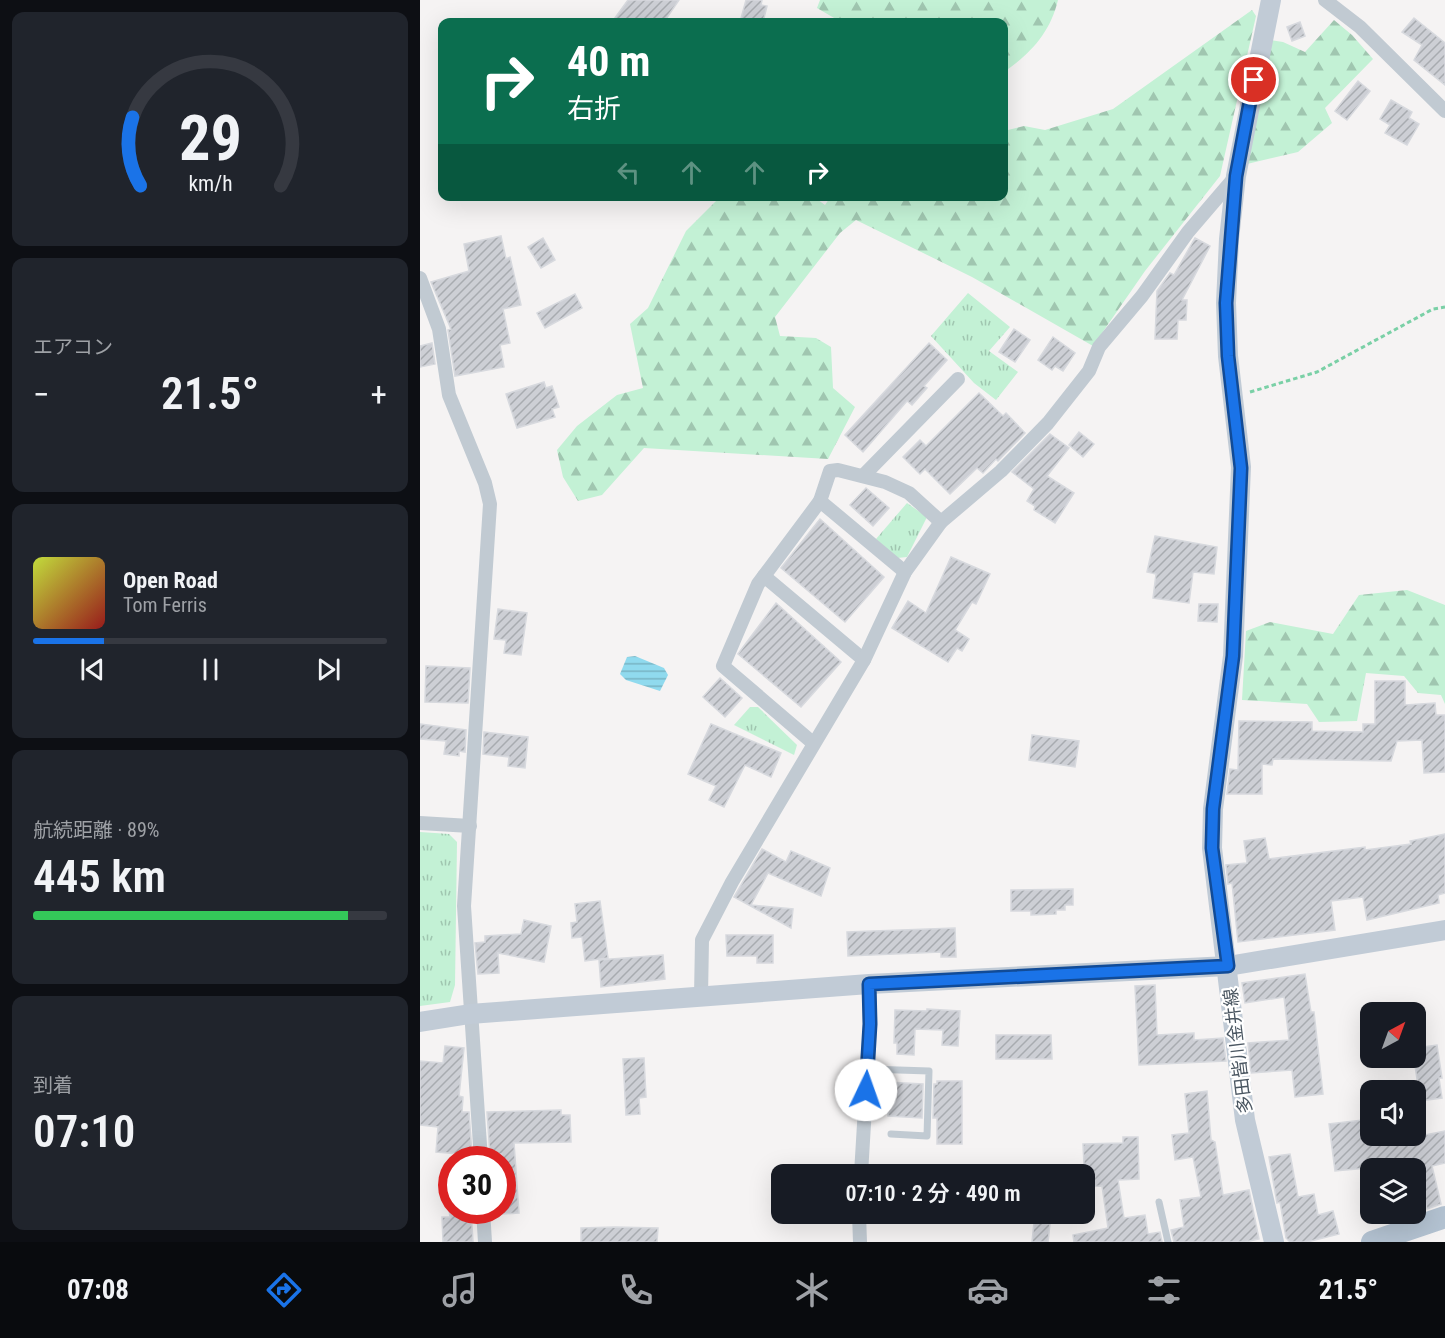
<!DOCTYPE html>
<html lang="ja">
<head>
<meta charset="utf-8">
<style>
	:root { --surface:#171b24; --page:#20242c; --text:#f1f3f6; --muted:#9ea1a6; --line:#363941; --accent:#1a73e8 }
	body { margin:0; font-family:"Roboto Condensed","Noto Sans JP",sans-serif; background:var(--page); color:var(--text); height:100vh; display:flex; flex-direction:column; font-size:22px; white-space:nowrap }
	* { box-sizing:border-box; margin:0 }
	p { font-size:20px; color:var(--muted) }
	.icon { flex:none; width:33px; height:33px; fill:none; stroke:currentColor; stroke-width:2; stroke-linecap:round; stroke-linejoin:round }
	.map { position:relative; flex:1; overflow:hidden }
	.side { display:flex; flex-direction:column; gap:12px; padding:12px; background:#0d0f14; width:420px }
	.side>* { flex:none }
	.banner { position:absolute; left:18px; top:18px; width:570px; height:183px; border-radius:12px; box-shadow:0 6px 24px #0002; background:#0b6e4f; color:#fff; overflow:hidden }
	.needle { width:39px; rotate:41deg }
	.tools { position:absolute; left:940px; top:1002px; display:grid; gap:12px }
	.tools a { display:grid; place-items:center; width:66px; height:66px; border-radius:12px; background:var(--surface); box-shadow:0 6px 24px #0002; font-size:30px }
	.speed { position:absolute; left:18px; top:1146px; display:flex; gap:12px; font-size:30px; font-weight:700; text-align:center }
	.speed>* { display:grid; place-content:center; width:78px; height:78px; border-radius:50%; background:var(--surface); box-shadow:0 6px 24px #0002; line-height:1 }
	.speed .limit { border:9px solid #d22; background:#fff; color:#111 }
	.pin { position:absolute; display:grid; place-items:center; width:51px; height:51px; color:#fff; margin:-26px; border:3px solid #fff; border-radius:50%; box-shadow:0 2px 6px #0007 }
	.me { position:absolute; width:66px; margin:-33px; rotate:3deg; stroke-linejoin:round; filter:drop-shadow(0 0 4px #0008) }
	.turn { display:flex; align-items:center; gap:21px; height:126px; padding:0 30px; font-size:27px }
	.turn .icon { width:78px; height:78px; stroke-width:2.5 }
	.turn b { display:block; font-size:42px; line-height:51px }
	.lanes { display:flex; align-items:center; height:57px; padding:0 30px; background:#0003; justify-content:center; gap:30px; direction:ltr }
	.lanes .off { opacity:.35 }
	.big { font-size:45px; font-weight:600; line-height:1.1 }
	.side .tile { flex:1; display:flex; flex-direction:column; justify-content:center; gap:9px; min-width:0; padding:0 21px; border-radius:12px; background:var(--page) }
	.side .dial { align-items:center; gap:0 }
	.dial svg { height:156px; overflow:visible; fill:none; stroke:var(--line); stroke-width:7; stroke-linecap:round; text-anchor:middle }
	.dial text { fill:var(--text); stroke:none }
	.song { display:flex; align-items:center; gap:18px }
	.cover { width:72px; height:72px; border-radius:9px; background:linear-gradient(135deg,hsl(70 70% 55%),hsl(0 70% 35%)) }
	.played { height:6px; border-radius:3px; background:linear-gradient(90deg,var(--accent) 20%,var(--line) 20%) }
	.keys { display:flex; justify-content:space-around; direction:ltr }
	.heat { display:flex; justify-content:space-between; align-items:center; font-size:33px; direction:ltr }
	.charge { height:9px; border-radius:4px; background:linear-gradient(90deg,#34c759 89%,var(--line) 0) }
	.trip { position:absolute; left:351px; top:1164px; width:324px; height:60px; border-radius:12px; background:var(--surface); box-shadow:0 6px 24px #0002; font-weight:600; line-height:60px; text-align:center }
	.menu { display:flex; height:96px; justify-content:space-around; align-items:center; background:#090b0e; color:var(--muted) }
	.menu .icon { width:42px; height:42px }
	.menu .active { color:var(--accent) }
	.menu b { font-size:27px; color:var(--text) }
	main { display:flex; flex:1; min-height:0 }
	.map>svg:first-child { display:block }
</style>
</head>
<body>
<main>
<section class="side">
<div class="tile dial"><svg viewBox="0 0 100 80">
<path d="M14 69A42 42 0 1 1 86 69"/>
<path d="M14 69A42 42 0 0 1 10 34" stroke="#1a73e8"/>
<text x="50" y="56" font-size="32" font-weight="700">29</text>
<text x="50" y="72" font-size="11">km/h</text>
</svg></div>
<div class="tile"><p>エアコン</p>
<div class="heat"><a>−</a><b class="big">21.5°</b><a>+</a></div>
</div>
<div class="tile">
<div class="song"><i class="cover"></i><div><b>Open Road</b><p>Tom Ferris</p></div></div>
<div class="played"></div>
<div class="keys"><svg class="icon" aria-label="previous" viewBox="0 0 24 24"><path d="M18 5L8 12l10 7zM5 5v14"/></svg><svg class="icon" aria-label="pause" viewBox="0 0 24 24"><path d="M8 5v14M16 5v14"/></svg><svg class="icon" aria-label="next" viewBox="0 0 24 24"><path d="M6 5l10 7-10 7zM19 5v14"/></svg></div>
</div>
<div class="tile"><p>航続距離 · 89%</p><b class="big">445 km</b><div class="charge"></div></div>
<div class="tile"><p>到着</p><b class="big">07:10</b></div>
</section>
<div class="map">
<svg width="1025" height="1242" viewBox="0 0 1025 1242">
	<defs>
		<pattern id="forest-firs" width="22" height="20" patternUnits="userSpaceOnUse" patternTransform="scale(1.5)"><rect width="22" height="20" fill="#c3f1d5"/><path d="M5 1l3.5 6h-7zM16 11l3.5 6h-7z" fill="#a0c6b0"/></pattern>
		<pattern id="park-tufts" width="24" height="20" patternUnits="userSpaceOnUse" patternTransform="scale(1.5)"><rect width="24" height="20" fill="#c3f1d5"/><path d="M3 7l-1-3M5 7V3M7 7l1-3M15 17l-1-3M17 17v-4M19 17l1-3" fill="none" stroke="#a0c6b0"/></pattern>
		<pattern id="water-rules" width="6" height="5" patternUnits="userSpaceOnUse" patternTransform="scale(1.5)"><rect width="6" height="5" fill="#90daee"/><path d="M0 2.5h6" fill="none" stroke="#78b4c4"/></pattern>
		<pattern id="building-hatch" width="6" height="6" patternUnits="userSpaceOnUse" patternTransform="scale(1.5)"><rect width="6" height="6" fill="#cdcfd5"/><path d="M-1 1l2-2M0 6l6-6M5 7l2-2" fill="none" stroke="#a8abb0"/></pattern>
	</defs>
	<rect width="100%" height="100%" fill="#f5f3f3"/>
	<g fill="url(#forest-firs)">
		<path d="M400,0H638C630,33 611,53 584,72V22H421L397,8Z"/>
		<polygon points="832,10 836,16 800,176 725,271 673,346 552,277 436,220 420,233 355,317 360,336 396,338 411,347 413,388 435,407 408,459 224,448 182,495 158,501 143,477 137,450 157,426 197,395 223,388 210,324 228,308 266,231 300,197 394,197 405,205 411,196 584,196 584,131 604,126 625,130 693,109"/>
		<polygon points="914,20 932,35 953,59 905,108 912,123 878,152 827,164 850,40 863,42 885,52"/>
		<polygon points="987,590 1025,605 1025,704 1021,695 998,693 984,676 946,673 937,721 899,722 887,704 822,700 826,631 850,622 913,634 939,595"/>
	</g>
	<g fill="url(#park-tufts)">
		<polygon points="548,293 590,327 569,351 598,372 576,400 554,383 511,336"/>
		<polygon points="487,503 507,517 487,557 477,558 456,539"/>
		<polygon points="330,707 338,707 377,745 374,755 314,725"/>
		<polygon points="0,832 29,834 37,842 35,985 30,1002 0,1006"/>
	</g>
	<polygon fill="url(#water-rules)" points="215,656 244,668 248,675 240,691 206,680 200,674 207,657"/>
	<g fill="url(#building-hatch)" stroke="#d7d9de" stroke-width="1.5">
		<polygon points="208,0 259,0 244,22 192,22"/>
		<polygon points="326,0 342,0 341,5 347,6 343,22 320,22"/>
		<polygon points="994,18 1025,43 1025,85 994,60 1002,45 982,32"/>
		<polygon points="880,22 885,36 872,41 867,27"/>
		<polygon points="938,81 950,91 927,120 915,111"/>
		<polygon points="971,100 992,112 989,118 999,124 987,145 965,133 970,125 960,119"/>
		<polygon points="81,236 86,259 90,257 101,305 83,309 90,343 80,345 84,367 35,376 28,330 31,329 11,282 49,271 44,244"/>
		<polygon points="123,238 135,260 121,268 108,247"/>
		<polygon points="775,238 790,246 762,300 767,300 766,320 758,320 757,339 735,339 737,291 750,273 754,275"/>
		<polygon points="155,294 162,308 125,328 117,313"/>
		<polygon points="594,329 610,340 595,362 579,352"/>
		<polygon points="633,337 655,353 643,371 635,366 632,370 618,360"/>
		<polygon points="12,343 15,364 0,367 0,346"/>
		<polygon points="509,343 527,360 504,386 507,388 492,405 487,401 443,452 425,435"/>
		<polygon points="124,382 126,388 132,386 139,407 132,409 135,417 97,428 86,394"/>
		<polygon points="559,393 583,416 586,413 605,433 578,461 576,459 563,473 557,468 530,494 505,469 500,474 483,457 500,440 506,446"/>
		<polygon points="659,432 674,444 663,457 649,445"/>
		<polygon points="630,434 649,448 627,476 654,493 635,523 614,510 615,506 607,501 614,489 592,472"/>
		<polygon points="446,488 469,508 453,526 430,505"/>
		<polygon points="400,519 464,577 425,622 361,568"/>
		<polygon points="735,536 797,547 794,574 773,572 769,603 733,598 736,574 727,572"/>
		<polygon points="531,557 570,574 556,604 552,602 535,630 549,639 542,651 537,648 528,662 472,628 488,601 506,613"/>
		<polygon points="356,603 421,662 381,707 318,654"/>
		<polygon points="779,604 798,604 797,622 778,621"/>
		<polygon points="78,609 107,613 101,655 84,653 86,640 74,639"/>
		<polygon points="6,666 50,668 48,703 5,702"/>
		<polygon points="300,678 322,698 305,717 283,697"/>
		<polygon points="955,681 985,681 985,705 1015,703 1016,715 1025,715 1025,772 1004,773 1002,740 977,741 971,761 853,759 852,765 842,764 842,794 807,794 810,769 818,770 819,721 892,722 892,731 943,732 943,724 955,724"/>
		<polygon points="0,724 46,730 45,752 39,751 39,756 24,754 26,741 0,739"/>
		<polygon points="291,724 361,753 351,777 325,765 304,807 289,800 296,786 268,774"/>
		<polygon points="64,732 108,737 105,768 88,766 89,757 63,754"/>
		<polygon points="612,735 659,741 655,767 609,760"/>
		<polygon points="1025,834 1025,893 1018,895 1019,903 947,920 943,897 911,901 915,930 818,942 812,883 808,884 806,865 827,863 824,841 845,838 849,859 945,847 945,850 991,844 990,841"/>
		<polygon points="342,849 366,862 371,851 410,868 401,896 348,873 331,905 373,909 371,928 314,897"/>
		<polygon points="653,889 653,905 645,905 645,910 636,910 636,914 611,915 611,911 591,911 591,890"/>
		<polygon points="180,901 188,958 165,961 162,937 152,938 151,923 157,922 155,904"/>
		<polygon points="104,920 131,926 124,962 78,953 79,973 58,974 55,943 65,942 65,936 101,934"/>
		<polygon points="535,928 536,957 521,957 521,952 428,956 427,932"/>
		<polygon points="306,935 353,935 353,963 337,963 337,956 307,956"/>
		<polygon points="243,955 245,979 181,987 179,960"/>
		<polygon points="885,974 891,1012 894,1012 903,1094 875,1097 872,1070 831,1073 828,1043 869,1040 864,997 825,1003 822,983"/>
		<polygon points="735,985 737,1035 774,1033 774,1040 803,1038 806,1061 719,1065 715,986"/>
		<polygon points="507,1009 540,1011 538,1046 522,1045 523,1030 495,1029 494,1055 477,1054 477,1043 474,1043 475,1010 507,1011"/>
		<polygon points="576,1035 631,1035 632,1059 576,1059"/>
		<polygon points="1017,1045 1022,1078 1019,1078 1022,1098 1000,1101 994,1058 996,1058 996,1048"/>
		<polygon points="25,1046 44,1048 39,1096 43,1097 42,1112 49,1112 52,1155 16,1152 18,1127 0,1125 0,1061 23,1063"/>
		<polygon points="224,1058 226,1097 219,1098 220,1114 206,1115 203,1059"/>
		<polygon points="517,1081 542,1081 542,1144 517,1144 517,1118 513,1118 514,1084 517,1084"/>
		<polygon points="466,1082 503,1084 502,1118 468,1116"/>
		<polygon points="787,1091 791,1140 795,1142 803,1195 829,1190 839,1239 825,1242 754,1242 751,1230 764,1227 760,1200 781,1197 773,1157 755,1160 752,1135 769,1133 765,1094"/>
		<polygon points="141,1110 141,1115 150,1115 151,1142 94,1143 99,1213 82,1214 82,1154 70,1154 67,1112"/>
		<polygon points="951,1119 951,1136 1000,1136 1025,1131 1025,1163 1012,1166 1021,1204 1007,1209 997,1165 951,1168 948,1171 948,1168 915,1171 909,1124"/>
		<polygon points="703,1137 718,1137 719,1179 698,1180 704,1218 725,1215 728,1234 740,1232 742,1242 654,1242 653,1235 688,1228 682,1186 665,1187 663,1144 703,1143"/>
		<polygon points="870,1154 878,1197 894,1194 898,1215 913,1211 919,1234 887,1242 870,1242 866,1238 860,1202 857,1203 849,1157"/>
		<polygon points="29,1210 51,1210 53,1242 23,1242 22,1217 30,1217"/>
		<polygon points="614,1222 630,1224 628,1242 612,1242"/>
		<polygon points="195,1227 238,1228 237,1242 161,1242 161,1228"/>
	</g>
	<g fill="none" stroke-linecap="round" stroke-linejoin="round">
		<polyline stroke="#7ad0a6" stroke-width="3" stroke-dasharray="4.5 3" stroke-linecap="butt" points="830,392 897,372 1013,309 1025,307"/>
		<g stroke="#c1cad2" stroke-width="7">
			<polyline points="448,1069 509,1071 507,1136 471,1134"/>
			<polyline points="739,1202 748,1242"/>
		</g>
		<g stroke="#c1cad2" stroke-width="14">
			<polyline points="905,0 940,27 1025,111"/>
			<polyline points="0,278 19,329 29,395 65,483 70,504 44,906 61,1160"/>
			<polyline points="443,476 538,379"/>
			<polyline points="400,501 410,471 418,470 465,482 489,493 521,522"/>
			<polyline points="344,576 444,660"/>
			<polyline points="393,743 303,666 338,584 400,501 485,572"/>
			<polyline points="0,823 50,826"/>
			<polyline points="281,996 282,940 312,882 444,660 485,572 521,522 581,471 628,423 669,371 679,347 722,296 768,232 816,176"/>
			<polyline points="441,1174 450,1024 449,984"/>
			<polyline points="63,1210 65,1242"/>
			<polyline points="439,1214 440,1242"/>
		</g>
		<g stroke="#c1cbd6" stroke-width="20">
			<polyline points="851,0 816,176 809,239 806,303 808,356 821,467 813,656 793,809 792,848 825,1120 854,1242"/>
			<polyline points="0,1022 50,1014 449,984 808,966 1025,930"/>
		</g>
		<polyline stroke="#b3c2d1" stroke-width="22" points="952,1242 1025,1217"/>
	</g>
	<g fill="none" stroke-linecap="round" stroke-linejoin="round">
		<g stroke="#114b97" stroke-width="15">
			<polyline id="route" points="446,1090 450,1024 449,984 808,966 792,848 793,809 813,656 821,468 808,356 806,303 816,176 834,80"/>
		</g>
		<use href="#route" stroke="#1a73e8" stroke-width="10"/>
	</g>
	<g text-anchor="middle" stroke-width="4.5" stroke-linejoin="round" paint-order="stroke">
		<g font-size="18" fill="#4a5661" stroke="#fff">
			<text transform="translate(818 1051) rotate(-97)" y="6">多田皆川金井線</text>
		</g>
	</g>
</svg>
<div class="tools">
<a><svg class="needle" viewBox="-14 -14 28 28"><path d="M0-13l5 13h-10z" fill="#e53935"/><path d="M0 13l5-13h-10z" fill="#9ea1a6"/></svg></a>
<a><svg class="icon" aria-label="sound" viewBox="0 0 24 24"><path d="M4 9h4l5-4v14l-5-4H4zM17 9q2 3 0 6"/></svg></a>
<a><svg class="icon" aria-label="layers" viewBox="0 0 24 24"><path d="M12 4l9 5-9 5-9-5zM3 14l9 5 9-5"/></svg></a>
</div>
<div class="speed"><div class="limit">30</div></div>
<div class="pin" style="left:834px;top:80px;background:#d93025"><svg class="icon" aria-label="arrive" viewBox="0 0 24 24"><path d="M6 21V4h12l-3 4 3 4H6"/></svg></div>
<svg class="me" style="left:446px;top:1090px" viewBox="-20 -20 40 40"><circle r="19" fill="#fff"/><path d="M0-13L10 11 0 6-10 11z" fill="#1a73e8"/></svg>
<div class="trip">07:10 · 2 分 · 490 m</div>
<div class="banner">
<div class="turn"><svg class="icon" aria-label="right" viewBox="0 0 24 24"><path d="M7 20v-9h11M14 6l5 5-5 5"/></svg><div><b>40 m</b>右折</div></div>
<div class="lanes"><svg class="icon off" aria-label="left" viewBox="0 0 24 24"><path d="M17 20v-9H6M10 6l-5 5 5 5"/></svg><svg class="icon off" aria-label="ahead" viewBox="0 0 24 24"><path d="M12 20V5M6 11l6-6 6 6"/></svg><svg class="icon off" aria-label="ahead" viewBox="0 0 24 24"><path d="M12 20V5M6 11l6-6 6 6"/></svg><svg class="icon" aria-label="right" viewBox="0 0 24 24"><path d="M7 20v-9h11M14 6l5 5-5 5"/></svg></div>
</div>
</div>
</main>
<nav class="menu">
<b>07:08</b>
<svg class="icon active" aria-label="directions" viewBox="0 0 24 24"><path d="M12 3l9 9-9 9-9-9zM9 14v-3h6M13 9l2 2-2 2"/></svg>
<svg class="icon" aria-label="music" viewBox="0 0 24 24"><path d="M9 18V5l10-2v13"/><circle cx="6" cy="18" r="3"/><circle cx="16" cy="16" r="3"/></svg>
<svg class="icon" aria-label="phone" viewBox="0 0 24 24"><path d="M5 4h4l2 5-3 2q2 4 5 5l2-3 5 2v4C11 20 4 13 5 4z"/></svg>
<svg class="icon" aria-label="climate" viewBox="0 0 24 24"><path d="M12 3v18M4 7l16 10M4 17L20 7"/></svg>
<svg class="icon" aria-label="car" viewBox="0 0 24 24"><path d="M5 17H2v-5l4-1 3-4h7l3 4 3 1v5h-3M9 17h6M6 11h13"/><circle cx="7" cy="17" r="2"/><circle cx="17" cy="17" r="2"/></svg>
<svg class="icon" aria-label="filters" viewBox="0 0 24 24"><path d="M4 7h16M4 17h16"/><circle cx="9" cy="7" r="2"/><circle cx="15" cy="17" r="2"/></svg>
<b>21.5°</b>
</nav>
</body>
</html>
